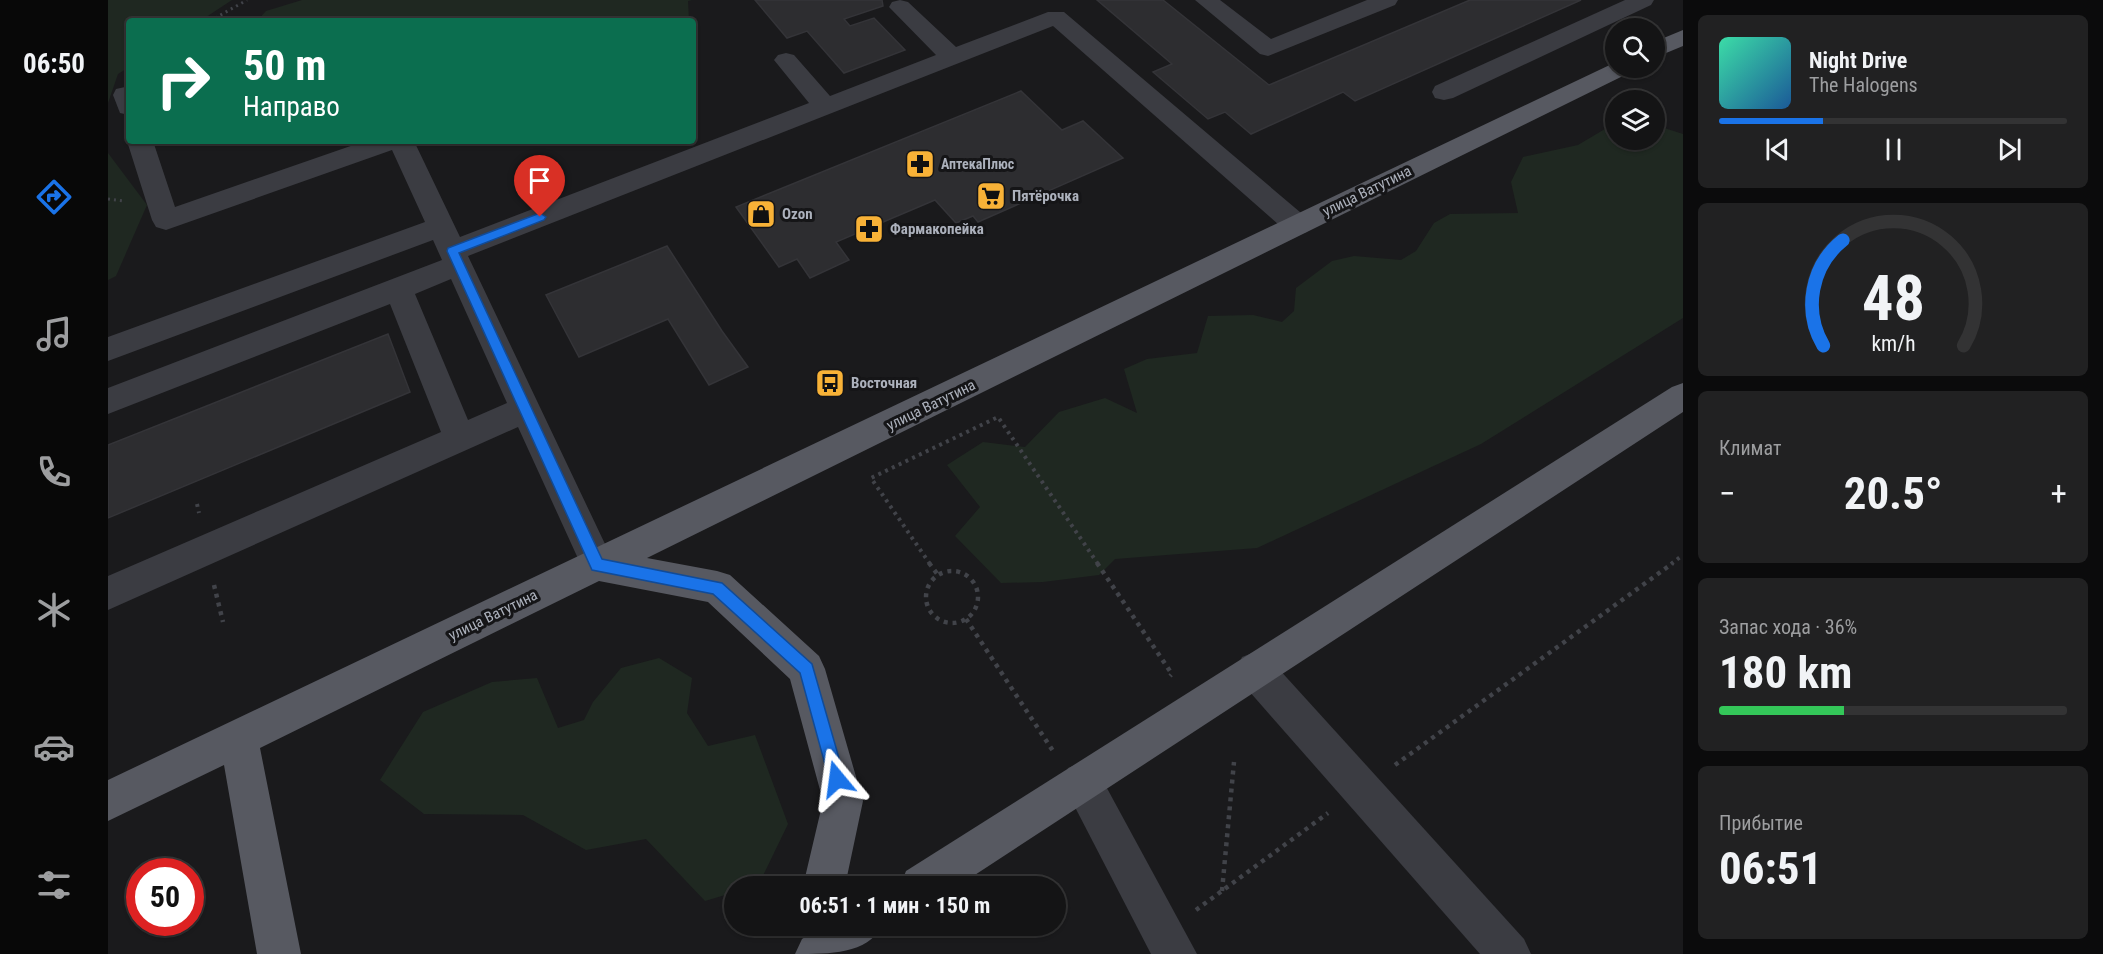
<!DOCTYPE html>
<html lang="ru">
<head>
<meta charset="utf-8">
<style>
	:root { --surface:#141415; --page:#212122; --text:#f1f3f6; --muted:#9d9ea0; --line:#333334; --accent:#1a73e8 }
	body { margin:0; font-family:"Roboto Condensed",sans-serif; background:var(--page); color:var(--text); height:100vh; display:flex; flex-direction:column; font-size:22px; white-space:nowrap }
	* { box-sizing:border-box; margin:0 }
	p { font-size:20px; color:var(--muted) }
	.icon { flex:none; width:33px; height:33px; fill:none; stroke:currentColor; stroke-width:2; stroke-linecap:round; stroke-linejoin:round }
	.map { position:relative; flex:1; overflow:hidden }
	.drawer { display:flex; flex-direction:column; gap:15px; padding:15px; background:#0b0b0c; width:420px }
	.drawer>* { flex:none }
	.banner { position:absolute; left:18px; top:18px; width:570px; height:126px; border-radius:6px; box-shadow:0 2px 4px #0004,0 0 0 2px var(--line); background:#0b6e4f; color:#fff; overflow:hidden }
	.controls { position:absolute; left:1497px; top:18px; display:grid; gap:12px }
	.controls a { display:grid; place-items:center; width:60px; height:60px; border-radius:50%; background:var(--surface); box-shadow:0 2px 4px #0004,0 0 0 2px var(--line); font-size:30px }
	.speed { position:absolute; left:18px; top:858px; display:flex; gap:12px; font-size:30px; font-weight:700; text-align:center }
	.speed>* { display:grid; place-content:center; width:78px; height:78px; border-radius:50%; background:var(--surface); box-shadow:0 2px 4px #0004,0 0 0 2px var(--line); line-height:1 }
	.speed .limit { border:9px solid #d22; background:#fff; color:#111 }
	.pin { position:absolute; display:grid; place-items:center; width:51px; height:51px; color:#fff; margin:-62px -26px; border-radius:50% 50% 50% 0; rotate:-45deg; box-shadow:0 0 6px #0007 }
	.pin .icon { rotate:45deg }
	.me { position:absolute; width:66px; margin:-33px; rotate:344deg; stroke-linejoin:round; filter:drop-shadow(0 0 4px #0008) }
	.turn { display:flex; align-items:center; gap:21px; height:126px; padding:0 18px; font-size:27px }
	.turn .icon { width:78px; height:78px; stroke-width:2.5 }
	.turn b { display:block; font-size:42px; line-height:51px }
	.big { font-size:45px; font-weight:700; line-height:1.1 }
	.drawer .card { flex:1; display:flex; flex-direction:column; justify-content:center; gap:9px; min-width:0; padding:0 21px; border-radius:9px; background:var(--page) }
	.drawer .dial { align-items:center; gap:0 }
	.dial svg { height:156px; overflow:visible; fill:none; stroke:var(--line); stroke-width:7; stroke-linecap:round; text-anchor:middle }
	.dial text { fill:var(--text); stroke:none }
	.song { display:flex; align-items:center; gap:18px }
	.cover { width:72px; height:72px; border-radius:9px; background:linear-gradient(135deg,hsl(160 70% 55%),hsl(210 70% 35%)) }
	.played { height:6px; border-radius:3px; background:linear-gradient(90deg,var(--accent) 30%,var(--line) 30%) }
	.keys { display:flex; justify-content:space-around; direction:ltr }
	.heat { display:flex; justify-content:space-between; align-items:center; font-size:33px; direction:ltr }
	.charge { height:9px; border-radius:4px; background:linear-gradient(90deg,#34c759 36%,var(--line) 0) }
	.trip { position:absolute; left:616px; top:876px; width:342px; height:60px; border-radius:30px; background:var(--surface); box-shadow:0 2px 4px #0004,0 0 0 2px var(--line); font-weight:700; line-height:60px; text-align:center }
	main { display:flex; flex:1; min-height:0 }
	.dock { display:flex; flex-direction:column; width:108px; justify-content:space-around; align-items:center; background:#080808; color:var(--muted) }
	.dock .icon { width:42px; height:42px }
	.dock .active { color:var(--accent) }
	.dock b { font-size:27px; color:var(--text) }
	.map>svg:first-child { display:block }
</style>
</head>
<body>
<main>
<nav class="dock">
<b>06:50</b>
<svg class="icon active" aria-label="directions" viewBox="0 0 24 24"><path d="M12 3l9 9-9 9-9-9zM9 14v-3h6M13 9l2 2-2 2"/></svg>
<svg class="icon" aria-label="music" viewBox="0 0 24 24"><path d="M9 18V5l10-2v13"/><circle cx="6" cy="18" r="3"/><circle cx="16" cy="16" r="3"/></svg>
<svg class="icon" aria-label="phone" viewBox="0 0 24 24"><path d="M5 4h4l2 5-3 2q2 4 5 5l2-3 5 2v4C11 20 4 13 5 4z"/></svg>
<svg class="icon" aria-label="climate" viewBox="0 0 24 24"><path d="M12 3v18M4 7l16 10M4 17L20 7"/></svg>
<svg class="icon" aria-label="car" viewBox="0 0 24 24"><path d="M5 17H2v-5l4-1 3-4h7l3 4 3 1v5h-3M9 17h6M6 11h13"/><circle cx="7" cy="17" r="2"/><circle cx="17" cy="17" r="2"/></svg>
<svg class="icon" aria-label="filters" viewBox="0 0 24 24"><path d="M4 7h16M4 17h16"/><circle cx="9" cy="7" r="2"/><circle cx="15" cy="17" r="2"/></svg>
</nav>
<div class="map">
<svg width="1575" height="954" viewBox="0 0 1575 954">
	<rect width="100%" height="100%" fill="#1a1a1c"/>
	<g fill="#1f2821">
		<polygon points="0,0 124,0 92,21 21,21 21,67 10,74 0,103"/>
		<polygon points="194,0 584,0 580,1 581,21 149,21 158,11"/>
		<polygon points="1507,123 1508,140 1546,140 1547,125 1575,134 1575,318 1373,444 1149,548 1007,559 991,575 935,582 893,583 847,536 872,507 839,465 875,442 917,447 951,412 997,398 1029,413 1016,369 1039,359 1089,353 1100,316 1145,315 1174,322 1186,311 1188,288 1224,261 1246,256 1293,260 1308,251 1326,223 1342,214 1410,213 1403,182 1415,157 1470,145"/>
		<polygon points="0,153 39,205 8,276 0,280"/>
		<polygon points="551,658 584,678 579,713 600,746 647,735 680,824 650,886 627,886 627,892 597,901 538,839 478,850 415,815 316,814 272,780 315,712 384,682 429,678 450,728 476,720 485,702 513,668"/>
	</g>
	<g fill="#2d2d30" stroke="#343438" stroke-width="1.5">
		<polygon points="647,0 774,0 775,6 736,19 742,26 766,18 797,50 736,73 699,31 679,38"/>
		<polygon points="989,0 1055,0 1161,85 1362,0 1473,0 1247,101 1235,92 1143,134 1117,112 1100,119 1045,72 1064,64"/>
		<polygon points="913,91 954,130 975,121 1015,158 870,222 865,216 848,223 827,200 728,242 741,260 702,278 689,259 671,267 628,207"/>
		<polygon points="559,246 614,331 640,367 601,385 560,319 471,357 438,295"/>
		<polygon points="280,334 302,392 0,518 0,445"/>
	</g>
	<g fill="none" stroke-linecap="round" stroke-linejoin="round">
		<g stroke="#414349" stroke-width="3" stroke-dasharray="2 4" stroke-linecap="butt">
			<polyline points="102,21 139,0"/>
			<polyline points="0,199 15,201"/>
		</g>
		<g stroke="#414349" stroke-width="4" stroke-dasharray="3 4.5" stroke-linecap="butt">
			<polyline points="89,504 91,513"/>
			<polyline points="822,564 763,478 890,417 990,564"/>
			<polyline points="1563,564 1575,555"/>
		</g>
		<g stroke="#414349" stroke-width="4.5" stroke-dasharray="4 5" stroke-linecap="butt">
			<polyline points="821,563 830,575"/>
			<polyline points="989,563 1064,674 1062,676"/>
			<circle cx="844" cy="597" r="26"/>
			<polyline points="106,585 115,622"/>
			<polyline points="858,619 945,751 947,750"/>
			<polyline points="1287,765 1565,563"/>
			<polyline points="1114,891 1126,762"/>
			<polyline points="1088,910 1220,813"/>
		</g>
		<g fill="#3b3c42" fill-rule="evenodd">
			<path d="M792,0L800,2L848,47L940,12H956L1199,218L1203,225L1199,232L1189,235L1179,232L945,26L360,256L507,565L502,576L490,581L478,576L410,427L0,610V576L333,432L282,304L0,414V388L334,260L325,240L0,361V337L317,222L284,150L58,230L48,227L44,220L19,141L21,138V141H45L67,207L257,141H306L352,237L701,103L666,60L670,55L678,53L686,55L722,96L828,55L781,7L784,2ZM343,279L399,403L360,420L307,294Z"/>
			<polygon points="1087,0 1112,0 1163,39 1259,0 1290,0 1287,5 1160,56 1152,54"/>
			<polygon points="1517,0 1546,0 1543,5 1345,98 1336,100 1327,98 1324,92 1327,86"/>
			<polygon points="17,87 21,88 21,115 12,113 5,95 8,89"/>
			<polygon points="1147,652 1160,657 1416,939 1423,954 1372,954 1134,683 1128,670 1134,657"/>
			<polygon points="974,762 988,768 1089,954 1043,954 954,782 960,768"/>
		</g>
		<g fill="#575961" fill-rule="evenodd">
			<polygon points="1575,30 1575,46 1546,58 1546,42"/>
			<polygon points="1508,62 1508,68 1525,68 1521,73 539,558 609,571 622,575 711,656 717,669 755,801 737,886 695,886 715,801 682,679 600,602 491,581 152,748 193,954 149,954 116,765 0,821 0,780"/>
			<polygon points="1575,383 1575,412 850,886 792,886 798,871 1564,387"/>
			<path d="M714,926H774C759,954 722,954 687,954L694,939Z"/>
		</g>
	</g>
	<polygon fill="#1a73e8" stroke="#114b97" stroke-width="1.5" points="432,213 438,217 436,220 351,253 494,559 614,583 704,664 737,779 735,785 729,787 723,785 721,779 692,673 605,594 484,570 339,251 340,248"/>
	<defs>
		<g id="pharmacy-square" transform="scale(1.5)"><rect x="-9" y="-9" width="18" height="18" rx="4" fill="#f8b237" stroke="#151517"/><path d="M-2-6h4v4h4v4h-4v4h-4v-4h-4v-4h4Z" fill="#111"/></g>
		<g id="supermarket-square" transform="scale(1.5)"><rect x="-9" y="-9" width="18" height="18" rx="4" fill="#f8b237" stroke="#151517"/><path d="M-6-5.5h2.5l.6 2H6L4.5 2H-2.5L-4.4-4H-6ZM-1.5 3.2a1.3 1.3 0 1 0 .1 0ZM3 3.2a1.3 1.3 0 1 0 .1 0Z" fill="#111"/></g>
		<g id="shop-square" transform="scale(1.5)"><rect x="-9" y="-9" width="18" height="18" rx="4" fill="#f8b237" stroke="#151517"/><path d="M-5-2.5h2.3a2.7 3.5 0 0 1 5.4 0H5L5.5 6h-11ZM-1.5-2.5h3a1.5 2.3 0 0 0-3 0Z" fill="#111"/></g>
		<g id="bus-square" transform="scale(1.5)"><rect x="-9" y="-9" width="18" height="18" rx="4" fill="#f8b237" stroke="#151517"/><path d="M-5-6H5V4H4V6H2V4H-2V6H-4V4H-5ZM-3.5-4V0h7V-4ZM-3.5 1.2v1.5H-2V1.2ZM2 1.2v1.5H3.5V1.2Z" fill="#111"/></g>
	</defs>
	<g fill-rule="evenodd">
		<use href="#pharmacy-square" x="812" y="164"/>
		<use href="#supermarket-square" x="883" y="196"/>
		<use href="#shop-square" x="653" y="214"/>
		<use href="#pharmacy-square" x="761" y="229"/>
		<use href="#bus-square" x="722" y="383"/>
	</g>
	<g text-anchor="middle" stroke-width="6" stroke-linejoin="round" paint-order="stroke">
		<g font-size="14" font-weight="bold" fill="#acb1bc" stroke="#151517" text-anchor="start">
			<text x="833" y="169">АптекаПлюс</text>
		</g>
		<g font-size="15" fill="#acb1bc" stroke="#151517">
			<text transform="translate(1259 191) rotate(-26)" y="5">улица Ватутина</text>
			<text transform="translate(823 405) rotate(-26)" y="5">улица Ватутина</text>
			<text transform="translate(385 615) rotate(-26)" y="5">улица Ватутина</text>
		</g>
		<g font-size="15" font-weight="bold" fill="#acb1bc" stroke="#151517" text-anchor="start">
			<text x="904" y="201">Пятёрочка</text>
			<text x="674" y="219">Ozon</text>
			<text x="782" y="234">Фармакопейка</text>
			<text x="743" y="388">Восточная</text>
		</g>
	</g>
</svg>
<div class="controls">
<a><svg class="icon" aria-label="search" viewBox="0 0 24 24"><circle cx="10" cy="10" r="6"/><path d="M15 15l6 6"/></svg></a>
<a><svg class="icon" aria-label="layers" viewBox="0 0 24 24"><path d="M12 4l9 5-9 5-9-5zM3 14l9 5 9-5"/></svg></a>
</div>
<div class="speed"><div class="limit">50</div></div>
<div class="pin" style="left:432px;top:217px;background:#d93025"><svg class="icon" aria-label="arrive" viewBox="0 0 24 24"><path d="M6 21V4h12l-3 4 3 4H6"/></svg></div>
<svg class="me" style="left:729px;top:779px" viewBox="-20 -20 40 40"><path d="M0-17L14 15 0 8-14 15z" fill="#1a73e8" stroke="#fff" stroke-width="4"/></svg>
<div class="trip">06:51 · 1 мин · 150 m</div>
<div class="banner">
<div class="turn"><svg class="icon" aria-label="right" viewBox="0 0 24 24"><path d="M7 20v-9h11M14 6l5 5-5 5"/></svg><div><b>50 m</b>Направо</div></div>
</div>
</div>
<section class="drawer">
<div class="card">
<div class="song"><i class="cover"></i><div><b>Night Drive</b><p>The Halogens</p></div></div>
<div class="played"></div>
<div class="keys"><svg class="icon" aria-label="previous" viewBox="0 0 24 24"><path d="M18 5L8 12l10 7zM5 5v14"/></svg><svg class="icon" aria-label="pause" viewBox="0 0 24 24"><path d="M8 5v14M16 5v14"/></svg><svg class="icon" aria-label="next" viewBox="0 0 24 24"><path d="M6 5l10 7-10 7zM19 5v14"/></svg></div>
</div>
<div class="card dial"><svg viewBox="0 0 100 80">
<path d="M14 69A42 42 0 1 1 86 69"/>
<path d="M14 69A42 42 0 0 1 24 15" stroke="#1a73e8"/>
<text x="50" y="56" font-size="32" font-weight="700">48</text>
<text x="50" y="72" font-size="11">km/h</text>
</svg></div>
<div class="card"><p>Климат</p>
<div class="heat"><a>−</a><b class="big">20.5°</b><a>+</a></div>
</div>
<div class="card"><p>Запас хода · 36%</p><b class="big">180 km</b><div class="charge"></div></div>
<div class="card"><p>Прибытие</p><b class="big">06:51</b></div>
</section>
</main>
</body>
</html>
